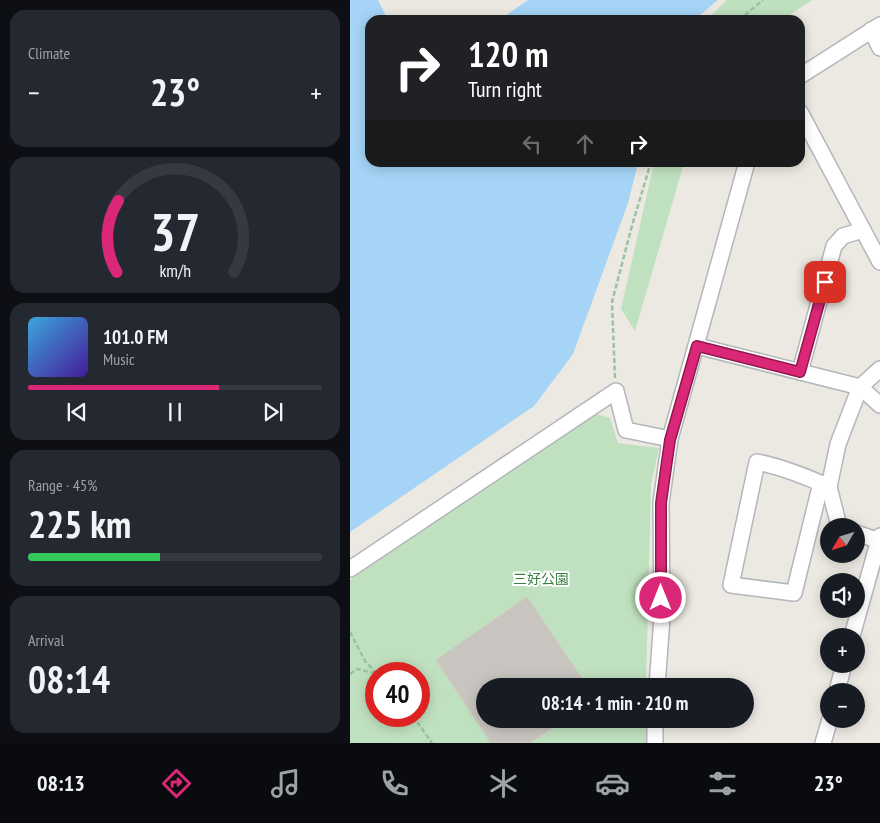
<!DOCTYPE html>
<html lang="en">
<head>
<meta charset="utf-8">
<style>
	:root { --surface:#171b24; --page:#242831; --text:#f1f3f6; --muted:#9ea1a6; --line:#363941; --accent:#db2777 }
	body { margin:0; font-family:"PT Sans Narrow","Noto Sans JP",sans-serif; background:var(--page); color:var(--text); height:100vh; display:flex; flex-direction:column; font-size:19px; white-space:nowrap }
	* { box-sizing:border-box; margin:0 }
	p { font-size:16px; color:var(--muted) }
	.icon { flex:none; width:28px; height:28px; fill:none; stroke:currentColor; stroke-width:2; stroke-linecap:round; stroke-linejoin:round }
	.map { position:relative; flex:1; overflow:hidden }
	.side { display:flex; flex-direction:column; gap:10px; padding:10px; background:#0d0f14; width:350px }
	.side>* { flex:none }
	.hud { position:absolute; left:15px; top:15px; width:440px; height:152px; border-radius:15px; box-shadow:0 2px 12px #0003; background:#202124; color:#fff; overflow:hidden }
	.needle { width:32px; rotate:231deg }
	.tools { position:absolute; left:470px; top:518px; display:grid; gap:10px }
	.tools a { display:grid; place-items:center; width:45px; height:45px; border-radius:50%; background:var(--surface); box-shadow:0 2px 12px #0003; font-size:25px }
	.speed { position:absolute; left:15px; top:662px; display:flex; gap:10px; font-size:25px; font-weight:700; text-align:center }
	.speed>* { display:grid; place-content:center; width:65px; height:65px; border-radius:50%; background:var(--surface); box-shadow:0 2px 12px #0003; line-height:1 }
	.speed .limit { border:8px solid #d22; background:#fff; color:#111 }
	.pin { position:absolute; display:grid; place-items:center; width:42px; height:42px; color:#fff; margin:-21px; border-radius:10px; box-shadow:0 2px 8px #0006 }
	.me { position:absolute; width:55px; margin:-28px; rotate:0deg; stroke-linejoin:round; filter:drop-shadow(0 0 4px #0008) }
	.turn { display:flex; align-items:center; gap:18px; height:105px; padding:0 20px; font-size:22px }
	.turn .icon { width:65px; height:65px; stroke-width:2.5 }
	.turn b { display:block; font-size:35px; line-height:42px }
	.lanes { display:flex; align-items:center; height:48px; padding:0 20px; background:#0003; justify-content:center; gap:25px; direction:ltr }
	.lanes .off { opacity:.35 }
	.big { font-size:38px; font-weight:700; line-height:1.1 }
	.side .tile { flex:1; display:flex; flex-direction:column; justify-content:center; gap:8px; min-width:0; padding:0 18px; border-radius:15px; background:var(--page) }
	.side .dial { align-items:center; gap:0 }
	.dial svg { height:130px; overflow:visible; fill:none; stroke:var(--line); stroke-width:7; stroke-linecap:round; text-anchor:middle }
	.dial text { fill:var(--text); stroke:none }
	.song { display:flex; align-items:center; gap:15px }
	.cover { width:60px; height:60px; border-radius:8px; background:linear-gradient(135deg,hsl(200 70% 55%),hsl(260 70% 35%)) }
	.played { height:5px; border-radius:2px; background:linear-gradient(90deg,var(--accent) 65%,var(--line) 65%) }
	.keys { display:flex; justify-content:space-around; direction:ltr }
	.heat { display:flex; justify-content:space-between; align-items:center; font-size:28px; direction:ltr }
	.charge { height:8px; border-radius:4px; background:linear-gradient(90deg,#34c759 45%,var(--line) 0) }
	.trip { position:absolute; left:126px; top:678px; width:278px; height:50px; border-radius:25px; background:var(--surface); box-shadow:0 2px 12px #0003; font-weight:700; line-height:50px; text-align:center }
	.dock { display:flex; height:80px; justify-content:space-around; align-items:center; background:#090b0e; color:var(--muted) }
	.dock .icon { width:35px; height:35px }
	.dock .on { color:var(--accent) }
	.dock b { font-size:22px; color:var(--text) }
	main { display:flex; flex:1; min-height:0 }
	.map>svg:first-child { display:block }
</style>
</head>
<body>
<main>
<section class="side">
<div class="tile"><p>Climate</p>
<div class="heat"><a>−</a><b class="big">23°</b><a>+</a></div>
</div>
<div class="tile dial"><svg viewBox="0 0 100 80">
<path d="M14 69A42 42 0 1 1 86 69"/>
<path d="M14 69A42 42 0 0 1 15 25" stroke="#db2777"/>
<text x="50" y="56" font-size="32" font-weight="700">37</text>
<text x="50" y="72" font-size="11">km/h</text>
</svg></div>
<div class="tile">
<div class="song"><i class="cover"></i><div><b>101.0 FM</b><p>Music</p></div></div>
<div class="played"></div>
<div class="keys"><svg class="icon" aria-label="previous" viewBox="0 0 24 24"><path d="M18 5L8 12l10 7zM5 5v14"/></svg><svg class="icon" aria-label="pause" viewBox="0 0 24 24"><path d="M8 5v14M16 5v14"/></svg><svg class="icon" aria-label="next" viewBox="0 0 24 24"><path d="M6 5l10 7-10 7zM19 5v14"/></svg></div>
</div>
<div class="tile"><p>Range · 45%</p><b class="big">225 km</b><div class="charge"></div></div>
<div class="tile"><p>Arrival</p><b class="big">08:14</b></div>
</section>
<div class="map">
<svg width="530" height="743" viewBox="0 0 530 743">
	<rect width="100%" height="100%" fill="#ebe9e1"/>
	<g fill="#c0e1bf" fill-rule="evenodd">
		<polygon points="377,0 462,0 432,20 356,20"/>
		<polygon points="304,163 334,163 285,331 271,309"/>
		<path d="M245,414L260,418L268,443L309,448L301,485L296,686H135V719H296V743H0V580ZM26,674H69V716H26Z"/>
	</g>
	<g fill="#a5d4f6">
		<polygon points="0,0 28,0 38,20 20,20 20,162 288,163 278,203 223,354 184,406 0,532"/>
		<polygon points="178,0 368,0 344,20 149,20"/>
	</g>
	<polygon fill="#c8c5c0" stroke="#cfcac0" points="177,597 237,686 135,686 135,719 215,719 180,743 141,743 86,660"/>
	<g fill="none" stroke-linecap="round" stroke-linejoin="round">
		<g stroke="#b3b6ba" stroke-width="18">
			<g id="minor">
				<polyline points="521,30 530,48"/>
				<polyline points="450,76 530,25"/>
				<polyline points="450,112 530,262"/>
				<polyline points="347,346 510,387 530,405"/>
				<polyline points="450,372 484,246 493,236 513,230"/>
				<path d="M471,483L444,593L381,585L407,462C432,467 455,476 479,487"/>
				<polyline points="489,526 479,487 488,444 510,387 530,369"/>
				<polyline points="506,533 527,540"/>
				<polyline points="0,569 266,391 276,430 320,439"/>
				<polyline points="502,636 530,536"/>
				<polyline points="307,686 312,617 311,503 320,439 397,162"/>
				<polyline points="487,691 494,664"/>
				<polyline points="305,743 305,719"/>
				<polyline points="473,743 480,719"/>
			</g>
		</g>
		<g stroke="#9ac1a4" stroke-width="2.5" stroke-dasharray="5 2.5" stroke-linecap="butt">
			<polyline points="389,20 413,0"/>
			<polyline points="265,378 262,302 283,222 301,162"/>
			<polyline points="0,632 15,661 26,673"/>
			<polyline points="0,674 7,669 24,673"/>
			<polyline points="63,716 82,743"/>
		</g>
		<use href="#minor" stroke="#fff" stroke-width="15"/>
	</g>
	<g fill="none" stroke-linecap="round" stroke-linejoin="round">
		<g stroke="#8e194d" stroke-width="12">
			<polyline id="route" points="311,598 311,503 320,440 347,346 450,372 475,282"/>
		</g>
		<use href="#route" stroke="#db2777" stroke-width="9"/>
	</g>
	<g text-anchor="middle" stroke-width="4" stroke-linejoin="round" paint-order="stroke">
		<g font-size="14" fill="#3b7d3e" stroke="#fff">
			<text x="191" y="584">三好公園</text>
		</g>
	</g>
</svg>
<div class="tools">
<a><svg class="needle" viewBox="-14 -14 28 28"><path d="M0-13l5 13h-10z" fill="#e53935"/><path d="M0 13l5-13h-10z" fill="#9ea1a6"/></svg></a>
<a><svg class="icon" aria-label="sound" viewBox="0 0 24 24"><path d="M4 9h4l5-4v14l-5-4H4zM17 9q2 3 0 6"/></svg></a>
<a>+</a>
<a>−</a>
</div>
<div class="speed"><div class="limit">40</div></div>
<div class="pin" style="left:475px;top:282px;background:#d93025"><svg class="icon" aria-label="arrive" viewBox="0 0 24 24"><path d="M6 21V4h12l-3 4 3 4H6"/></svg></div>
<svg class="me" style="left:311px;top:598px" viewBox="-20 -20 40 40"><circle r="17" fill="#db2777" stroke="#fff" stroke-width="3"/><path d="M0-11L8 9 0 5-8 9z" fill="#fff"/></svg>
<div class="trip">08:14 · 1 min · 210 m</div>
<div class="hud">
<div class="turn"><svg class="icon" aria-label="right" viewBox="0 0 24 24"><path d="M7 20v-9h11M14 6l5 5-5 5"/></svg><div><b>120 m</b>Turn right</div></div>
<div class="lanes"><svg class="icon off" aria-label="left" viewBox="0 0 24 24"><path d="M17 20v-9H6M10 6l-5 5 5 5"/></svg><svg class="icon off" aria-label="ahead" viewBox="0 0 24 24"><path d="M12 20V5M6 11l6-6 6 6"/></svg><svg class="icon" aria-label="right" viewBox="0 0 24 24"><path d="M7 20v-9h11M14 6l5 5-5 5"/></svg></div>
</div>
</div>
</main>
<nav class="dock">
<b>08:13</b>
<svg class="icon on" aria-label="directions" viewBox="0 0 24 24"><path d="M12 3l9 9-9 9-9-9zM9 14v-3h6M13 9l2 2-2 2"/></svg>
<svg class="icon" aria-label="music" viewBox="0 0 24 24"><path d="M9 18V5l10-2v13"/><circle cx="6" cy="18" r="3"/><circle cx="16" cy="16" r="3"/></svg>
<svg class="icon" aria-label="phone" viewBox="0 0 24 24"><path d="M5 4h4l2 5-3 2q2 4 5 5l2-3 5 2v4C11 20 4 13 5 4z"/></svg>
<svg class="icon" aria-label="climate" viewBox="0 0 24 24"><path d="M12 3v18M4 7l16 10M4 17L20 7"/></svg>
<svg class="icon" aria-label="car" viewBox="0 0 24 24"><path d="M5 17H2v-5l4-1 3-4h7l3 4 3 1v5h-3M9 17h6M6 11h13"/><circle cx="7" cy="17" r="2"/><circle cx="17" cy="17" r="2"/></svg>
<svg class="icon" aria-label="filters" viewBox="0 0 24 24"><path d="M4 7h16M4 17h16"/><circle cx="9" cy="7" r="2"/><circle cx="15" cy="17" r="2"/></svg>
<b>23°</b>
</nav>
</body>
</html>
